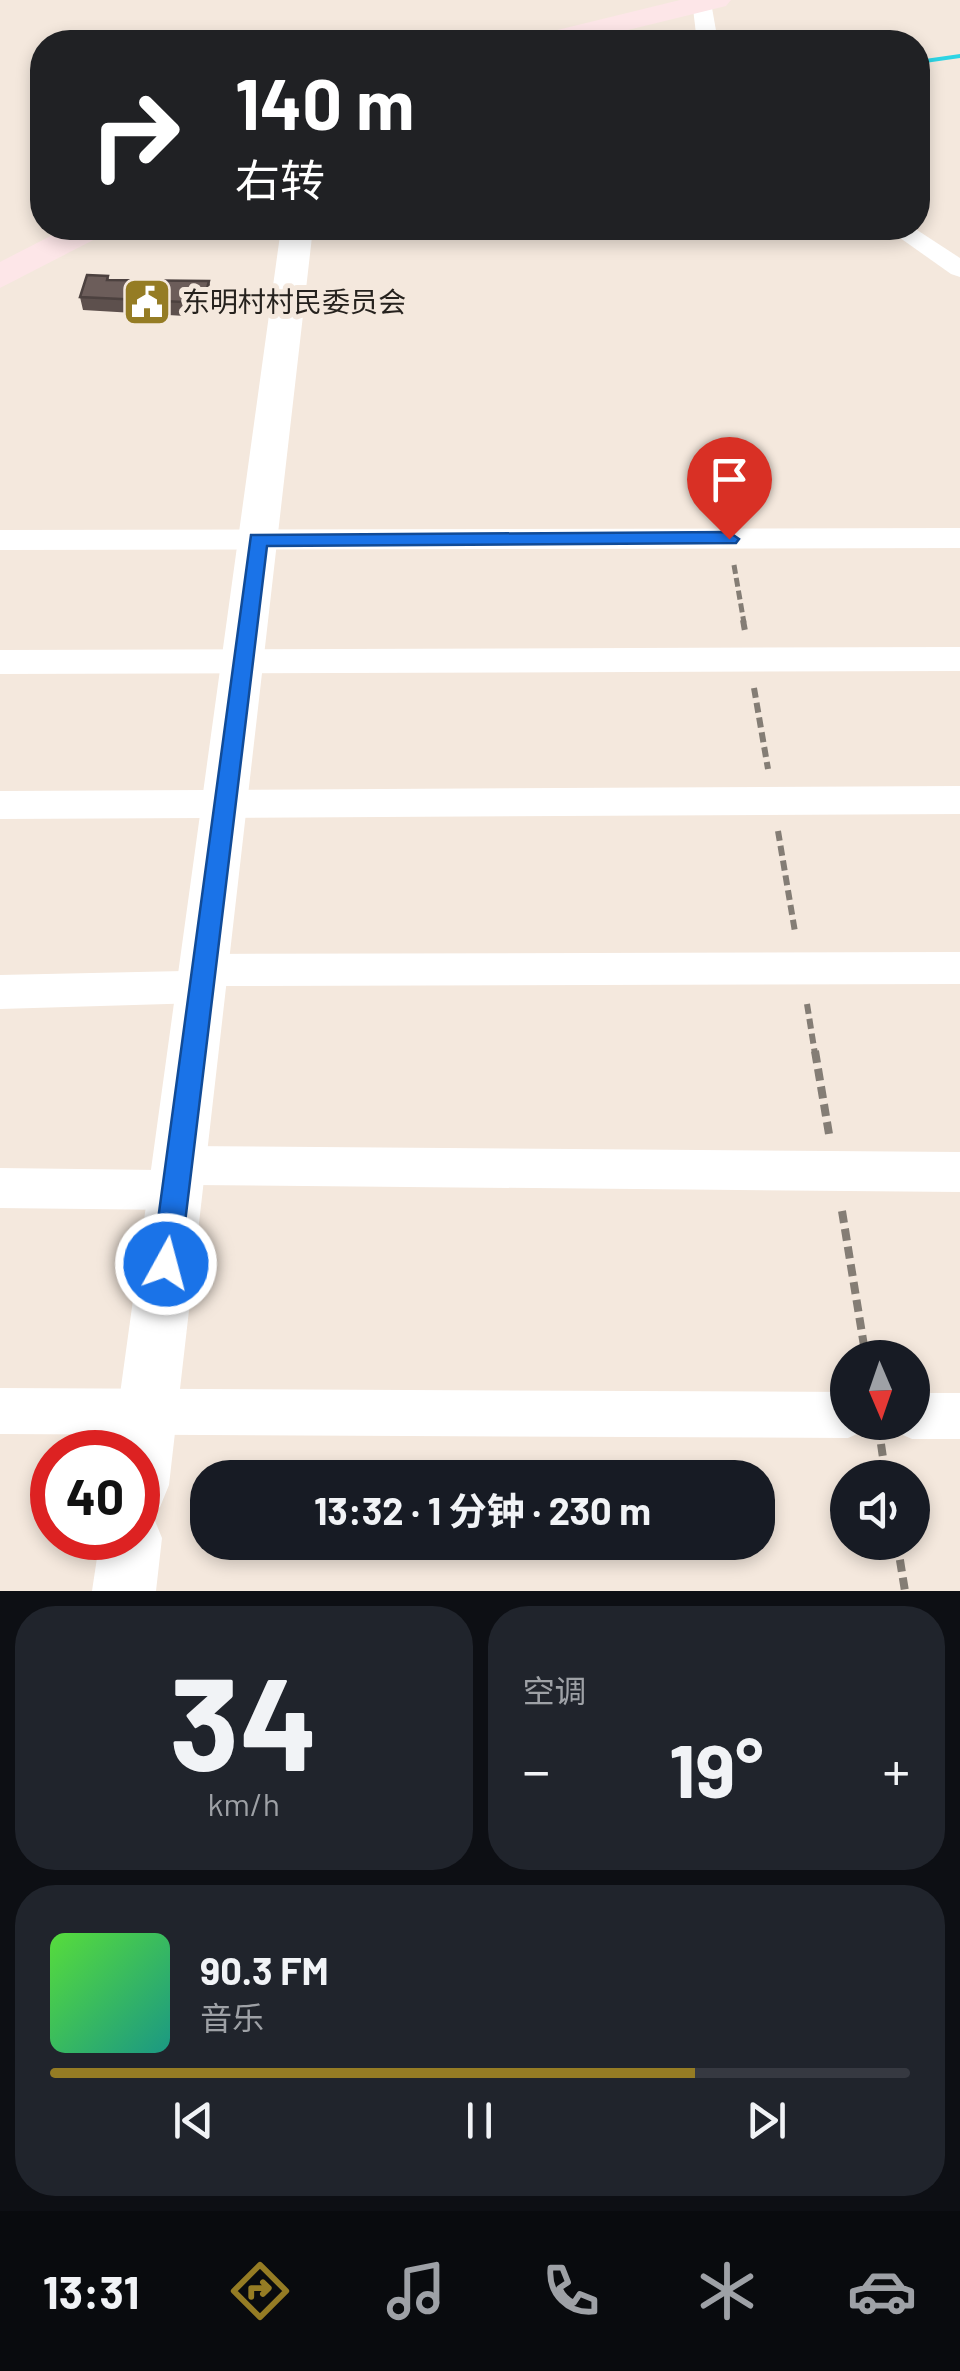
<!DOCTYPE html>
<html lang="zh">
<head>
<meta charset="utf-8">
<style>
	:root { --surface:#171b24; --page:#20242c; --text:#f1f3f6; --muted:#9ea1a6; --line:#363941; --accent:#957c24 }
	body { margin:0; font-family:Barlow,"Noto Sans SC",sans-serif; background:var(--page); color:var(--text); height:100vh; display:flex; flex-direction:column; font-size:38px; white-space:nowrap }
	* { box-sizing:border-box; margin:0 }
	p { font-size:32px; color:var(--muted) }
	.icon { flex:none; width:55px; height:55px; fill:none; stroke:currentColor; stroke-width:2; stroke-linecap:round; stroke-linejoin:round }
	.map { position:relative; height:1591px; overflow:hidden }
	.drawer { display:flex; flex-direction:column; gap:15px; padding:15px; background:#0d0f14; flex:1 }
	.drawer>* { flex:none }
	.top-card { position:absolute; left:30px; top:30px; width:900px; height:210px; border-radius:40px; box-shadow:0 5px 15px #0003; background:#202124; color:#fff; overflow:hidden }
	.needle { width:65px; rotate:178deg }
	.tools { position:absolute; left:830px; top:1340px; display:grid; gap:20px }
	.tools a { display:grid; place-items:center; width:100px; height:100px; border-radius:50%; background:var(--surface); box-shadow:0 5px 15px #0003; font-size:50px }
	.speed { position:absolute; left:30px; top:1430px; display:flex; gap:20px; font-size:50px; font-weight:700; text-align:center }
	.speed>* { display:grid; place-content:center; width:130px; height:130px; border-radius:50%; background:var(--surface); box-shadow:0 5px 15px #0003; line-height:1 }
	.speed .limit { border:15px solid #d22; background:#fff; color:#111 }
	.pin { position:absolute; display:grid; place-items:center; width:85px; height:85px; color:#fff; margin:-102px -42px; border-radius:50% 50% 50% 0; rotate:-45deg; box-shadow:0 0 10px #0007 }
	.pin .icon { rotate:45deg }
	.me { position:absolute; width:110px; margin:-55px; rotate:7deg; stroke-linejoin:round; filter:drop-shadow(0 0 8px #0008) }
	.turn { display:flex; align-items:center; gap:35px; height:210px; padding:0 40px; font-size:45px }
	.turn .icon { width:130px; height:130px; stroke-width:2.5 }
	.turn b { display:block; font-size:70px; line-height:85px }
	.big { font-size:75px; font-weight:700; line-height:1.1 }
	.drawer .widget { flex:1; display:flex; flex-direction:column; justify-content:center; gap:15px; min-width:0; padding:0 35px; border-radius:40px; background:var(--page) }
	.drawer .dial { align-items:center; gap:0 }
	.dial b { font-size:130px; line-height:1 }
	.song { display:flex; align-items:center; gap:30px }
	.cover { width:120px; height:120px; border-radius:15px; background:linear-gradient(135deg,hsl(110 70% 55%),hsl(170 70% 35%)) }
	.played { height:10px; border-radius:5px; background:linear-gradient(90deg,var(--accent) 75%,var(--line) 75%) }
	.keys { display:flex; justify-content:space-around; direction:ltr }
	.heat { display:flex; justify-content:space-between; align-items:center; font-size:55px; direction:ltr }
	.drawer .tiles { flex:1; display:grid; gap:15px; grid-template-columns:1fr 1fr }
	.widget:last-child { grid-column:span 2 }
	.trip { position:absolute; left:190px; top:1460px; width:585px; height:100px; border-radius:40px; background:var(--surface); box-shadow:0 5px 15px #0003; font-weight:700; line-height:100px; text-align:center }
	.tabs { display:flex; height:160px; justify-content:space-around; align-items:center; background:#090b0e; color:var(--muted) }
	.tabs .icon { width:70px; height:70px }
	.tabs .on { color:var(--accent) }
	.tabs b { font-size:45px; color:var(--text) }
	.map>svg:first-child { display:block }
</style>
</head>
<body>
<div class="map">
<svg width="960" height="1591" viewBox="0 0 960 1591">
	<rect width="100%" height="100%" fill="#f4e8dd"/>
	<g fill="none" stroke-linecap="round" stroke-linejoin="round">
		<polygon fill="#2dd4e4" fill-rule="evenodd" points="960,54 960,58 918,64 918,60"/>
		<polyline stroke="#847d75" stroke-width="5" stroke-dasharray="9 4" stroke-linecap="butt" points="734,565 744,623"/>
		<g stroke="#847d75" stroke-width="6" stroke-dasharray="10 5" stroke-linecap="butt">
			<polyline points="743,620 745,631"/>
			<polyline points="754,688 768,769"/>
			<polyline points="778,831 795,932"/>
			<polyline points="807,1004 815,1054"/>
		</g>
		<g stroke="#847d75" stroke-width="8" stroke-dasharray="12 6" stroke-linecap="butt">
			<polyline points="815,1051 829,1134"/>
			<polyline points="842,1211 866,1358"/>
			<polyline points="881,1444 886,1478"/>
			<polyline points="897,1542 905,1591"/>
		</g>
		<g fill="#fff" fill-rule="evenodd">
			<polygon points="692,0 711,2 718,42 697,42"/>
			<polygon points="886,228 914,228 960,258 960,277 951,274"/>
			<polygon points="960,528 960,548 0,550 0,530"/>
			<polygon points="960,647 960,671 0,674 0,650"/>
			<polygon points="960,786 960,814 0,819 0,791"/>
			<polygon points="960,952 960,984 220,986 215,999 201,1003 0,1009 0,975 184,971 189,959 203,954"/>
			<polygon points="178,1146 960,1152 960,1192 194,1185 196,1190 190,1204 175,1210 0,1208 0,1168 159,1170 157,1165 163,1151"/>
			<polygon points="0,1388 848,1392 848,1422 868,1422 864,1431 848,1438 0,1434"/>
			<polygon points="912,1393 960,1393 960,1439 912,1439 896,1432 891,1422 912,1422"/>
		</g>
		<polygon fill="#fff" fill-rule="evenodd" points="281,228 313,228 169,1485 160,1507 145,1513 153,1516 162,1538 156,1591 92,1591 100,1538 138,1538 138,1452 112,1452"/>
		<g fill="#fde6e8" fill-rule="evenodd">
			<polygon points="680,0 731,0 726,6 579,42 529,42 533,36"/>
			<polygon points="66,228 109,228 103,235 0,288 0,262"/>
		</g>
	</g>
	<polygon fill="#5d504d" points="108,276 109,280 209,281 211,294 207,312 186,312 185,316 83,310 80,297"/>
	<polygon fill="#4c413f" points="209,281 211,294 207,312 204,299"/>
	<polygon fill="#6c5d5a" stroke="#4c413f" stroke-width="2.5" points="87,275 108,276 107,280 209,281 204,299 184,298 183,302 80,297"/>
	<polygon fill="#1a73e8" stroke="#114b97" stroke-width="2.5" points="729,532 739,539 736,543 267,546 180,1264 176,1274 166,1278 156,1274 152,1264 251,535"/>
	<defs>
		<g id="civic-square" transform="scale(2.5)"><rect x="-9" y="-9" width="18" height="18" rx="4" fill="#957c24" stroke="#f4e8dd"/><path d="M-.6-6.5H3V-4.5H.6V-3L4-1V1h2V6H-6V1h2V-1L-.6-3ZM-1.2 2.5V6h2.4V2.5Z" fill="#fff"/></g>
	</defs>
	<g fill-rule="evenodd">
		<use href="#civic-square" x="147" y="302"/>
	</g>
	<g text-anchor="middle" stroke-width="10" stroke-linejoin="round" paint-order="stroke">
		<g font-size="28" fill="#26221e" stroke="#f4e8dd" text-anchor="start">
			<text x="182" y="312">东明村村民委员会</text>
		</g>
	</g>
</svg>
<div class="tools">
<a><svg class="needle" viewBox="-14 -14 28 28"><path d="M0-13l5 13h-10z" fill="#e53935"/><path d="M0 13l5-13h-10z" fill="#9ea1a6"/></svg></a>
<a><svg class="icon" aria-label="sound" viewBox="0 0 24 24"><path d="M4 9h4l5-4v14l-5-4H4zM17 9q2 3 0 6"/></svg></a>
</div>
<div class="speed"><div class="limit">40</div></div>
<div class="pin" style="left:729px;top:539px;background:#d93025"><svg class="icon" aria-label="arrive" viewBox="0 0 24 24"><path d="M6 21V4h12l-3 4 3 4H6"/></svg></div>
<svg class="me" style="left:166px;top:1264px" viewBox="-20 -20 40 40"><circle r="17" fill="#1a73e8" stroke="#fff" stroke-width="3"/><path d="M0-11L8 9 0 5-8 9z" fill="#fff"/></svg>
<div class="trip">13:32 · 1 分钟 · 230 m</div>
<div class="top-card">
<div class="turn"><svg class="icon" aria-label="right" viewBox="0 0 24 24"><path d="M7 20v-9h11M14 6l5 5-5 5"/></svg><div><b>140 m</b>右转</div></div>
</div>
</div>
<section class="drawer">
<div class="tiles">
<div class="widget dial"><b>34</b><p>km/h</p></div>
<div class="widget"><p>空调</p>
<div class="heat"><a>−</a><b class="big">19°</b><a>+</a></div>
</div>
<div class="widget">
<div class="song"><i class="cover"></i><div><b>90.3 FM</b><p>音乐</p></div></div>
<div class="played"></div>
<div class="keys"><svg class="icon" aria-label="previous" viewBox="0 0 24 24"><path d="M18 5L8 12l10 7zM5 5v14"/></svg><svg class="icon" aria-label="pause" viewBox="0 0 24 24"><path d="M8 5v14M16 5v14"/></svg><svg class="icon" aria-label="next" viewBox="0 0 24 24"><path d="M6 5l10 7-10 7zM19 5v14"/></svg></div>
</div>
</div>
</section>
<nav class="tabs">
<b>13:31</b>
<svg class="icon on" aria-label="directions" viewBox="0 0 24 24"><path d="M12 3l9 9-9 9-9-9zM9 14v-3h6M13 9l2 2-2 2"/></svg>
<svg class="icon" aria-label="music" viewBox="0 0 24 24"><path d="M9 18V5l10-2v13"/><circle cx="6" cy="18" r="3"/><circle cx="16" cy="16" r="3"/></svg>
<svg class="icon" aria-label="phone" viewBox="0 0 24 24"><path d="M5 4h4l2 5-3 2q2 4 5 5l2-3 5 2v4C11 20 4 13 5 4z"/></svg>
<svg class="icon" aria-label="climate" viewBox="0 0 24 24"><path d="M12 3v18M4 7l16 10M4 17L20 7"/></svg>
<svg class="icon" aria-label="car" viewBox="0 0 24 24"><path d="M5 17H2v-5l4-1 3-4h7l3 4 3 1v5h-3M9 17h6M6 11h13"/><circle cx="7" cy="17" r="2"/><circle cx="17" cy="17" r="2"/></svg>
</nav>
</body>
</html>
